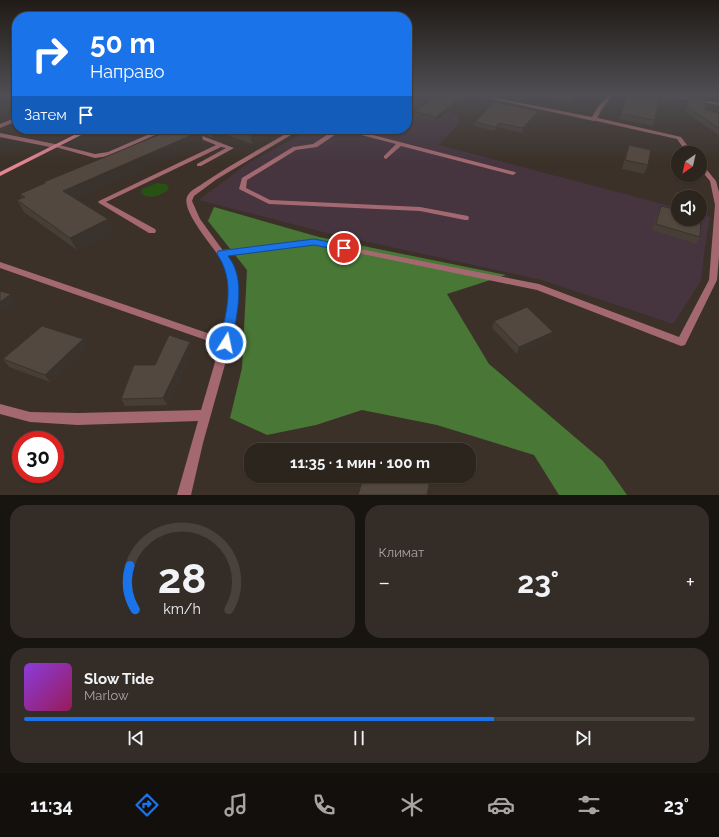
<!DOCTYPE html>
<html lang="ru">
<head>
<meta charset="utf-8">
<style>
	:root { --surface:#2c251e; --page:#342d27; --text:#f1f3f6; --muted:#a6a5a4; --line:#48423c; --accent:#1a73e8 }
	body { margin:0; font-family:Raleway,sans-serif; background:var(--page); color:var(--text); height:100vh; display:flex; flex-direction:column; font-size:15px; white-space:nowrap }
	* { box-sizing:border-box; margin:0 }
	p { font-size:13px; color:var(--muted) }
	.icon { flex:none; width:22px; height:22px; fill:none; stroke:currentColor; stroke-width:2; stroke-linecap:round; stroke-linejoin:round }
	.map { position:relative; height:495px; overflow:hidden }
	.drawer { display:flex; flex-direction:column; gap:10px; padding:10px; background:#181410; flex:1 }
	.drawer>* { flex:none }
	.top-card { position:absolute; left:12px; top:12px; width:400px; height:122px; border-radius:16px; box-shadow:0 1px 3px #0004,0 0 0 1px var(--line); background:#1a73e8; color:#fff; overflow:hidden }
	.needle { width:26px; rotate:214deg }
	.buttons { position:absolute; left:671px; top:146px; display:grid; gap:8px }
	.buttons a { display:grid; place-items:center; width:36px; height:36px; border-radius:50%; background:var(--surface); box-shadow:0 1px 3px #0004,0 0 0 1px var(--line); font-size:20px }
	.speed { position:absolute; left:12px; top:431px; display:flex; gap:8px; font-size:20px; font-weight:700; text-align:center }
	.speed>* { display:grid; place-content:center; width:52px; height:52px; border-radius:50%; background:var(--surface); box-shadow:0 1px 3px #0004,0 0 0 1px var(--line); line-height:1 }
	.speed .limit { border:6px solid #d22; background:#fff; color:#111 }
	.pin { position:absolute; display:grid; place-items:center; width:34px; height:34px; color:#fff; margin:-17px; border:2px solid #fff; border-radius:50%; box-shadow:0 1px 4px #0007 }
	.me { position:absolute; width:44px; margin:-22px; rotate:10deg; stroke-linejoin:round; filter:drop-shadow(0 0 3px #0008) }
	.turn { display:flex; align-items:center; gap:14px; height:84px; padding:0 12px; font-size:18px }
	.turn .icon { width:52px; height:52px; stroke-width:2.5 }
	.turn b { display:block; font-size:28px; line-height:34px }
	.then { display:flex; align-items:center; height:38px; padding:0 12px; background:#0003; gap:8px; font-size:15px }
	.big { font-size:30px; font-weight:700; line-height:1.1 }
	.drawer .widget { flex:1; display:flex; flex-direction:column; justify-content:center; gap:6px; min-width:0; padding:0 14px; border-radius:16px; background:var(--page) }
	.drawer .dial { align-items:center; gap:0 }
	.dial svg { height:104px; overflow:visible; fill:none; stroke:var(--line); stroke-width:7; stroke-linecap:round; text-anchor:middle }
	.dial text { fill:var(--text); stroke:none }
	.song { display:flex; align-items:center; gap:12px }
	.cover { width:48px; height:48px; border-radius:6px; background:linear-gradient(135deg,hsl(270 70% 55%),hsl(330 70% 35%)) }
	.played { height:4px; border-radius:2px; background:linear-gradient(90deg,var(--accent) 70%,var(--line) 70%) }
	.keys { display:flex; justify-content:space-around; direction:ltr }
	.heat { display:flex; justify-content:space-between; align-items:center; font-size:22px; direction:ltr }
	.drawer .tiles { flex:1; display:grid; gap:10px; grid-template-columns:1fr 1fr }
	.widget:last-child { grid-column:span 2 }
	.trip { position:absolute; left:244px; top:443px; width:232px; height:40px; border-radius:16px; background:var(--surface); box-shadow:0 1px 3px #0004,0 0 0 1px var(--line); font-weight:700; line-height:40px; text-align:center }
	.tabs { display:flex; height:64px; justify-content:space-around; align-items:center; background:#120f0c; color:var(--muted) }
	.tabs .icon { width:28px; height:28px }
	.tabs .active { color:var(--accent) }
	.tabs b { font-size:18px; color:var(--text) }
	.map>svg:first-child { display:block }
</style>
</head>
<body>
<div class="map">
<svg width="719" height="495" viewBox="0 0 719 495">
	<rect width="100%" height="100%" fill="#3b3128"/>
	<polygon fill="#46353f" points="407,95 425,100 456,115 460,122 439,145 678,208 678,219 700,219 700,214 710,217 705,247 701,281 673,324 542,280 327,233 199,200 248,163 312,129 407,129"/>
	<path fill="#285214" d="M157,183L165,184L169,186L167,191C159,196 149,200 141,193L142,189Z"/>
	<polygon fill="#497736" points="214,207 319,237 506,275 447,294 489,364 603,461 627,495 559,495 534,455 437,425 362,410 316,425 267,435 230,418 242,368 247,270 208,221"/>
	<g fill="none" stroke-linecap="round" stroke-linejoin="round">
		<g fill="#a46970" fill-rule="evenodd">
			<polygon points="655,94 663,94 719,103 719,105"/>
			<polygon points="17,117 17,121 0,128 0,124"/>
			<polygon points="594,117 681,137 693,153 687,153 677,139 592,120 592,118"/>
			<polygon points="161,129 168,129 109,156 95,158 52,146 55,144 95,154 108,152"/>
			<polygon points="176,129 184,129 234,148 201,166 197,166 197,164 226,148 221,147 106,202 155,229 156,231 155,233 149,233 99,203 98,202 99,201 216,145"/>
			<polygon points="276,129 285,129 296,133 293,135"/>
			<polygon points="336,129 350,129 515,172 516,173 513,175 401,146 386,159 384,158 384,156 396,144 342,130 317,147 296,150 247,180 246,188 270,200 420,207 468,216 469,218 468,220 465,220 420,211 269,204 239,189 242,178 293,147 313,144"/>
			<polygon points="700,163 702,164 716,181 719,192 719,256 717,280 685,345 681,346 537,290 314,244 222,256 218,253 222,250 314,240 539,284 679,337 709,280 715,205 710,181 700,169"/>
		</g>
		<g fill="#a46970" fill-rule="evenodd">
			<polygon points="468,94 475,94 592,117 598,107 610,94 614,94 602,109 596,120 594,121"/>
			<path d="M294,129H301L217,179L194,196L192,201L200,219L232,263L238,282L237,310L231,343L203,443L191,495H177L198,421L78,425L30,422L0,414V404L30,412L78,413L201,410L220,345L0,268V262L222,338C226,314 236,285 223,263C216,249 178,209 188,195C191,190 198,187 202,184C231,164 264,147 294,129Z"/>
			<polygon points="0,133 55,144 58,146 55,148 0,137"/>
		</g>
		<polygon fill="#e38691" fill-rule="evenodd" points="86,129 93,129 0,176 0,172"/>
	</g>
	<g fill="#473e36">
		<polygon points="423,94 467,94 467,95 436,121 415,116 415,112 436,96"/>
		<polygon points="553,94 588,94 585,97 578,95 571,104 550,100 552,95"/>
		<polygon points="691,94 707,94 705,99 705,110 719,113 719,135 685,112 691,97 690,97"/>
		<polygon points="627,97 635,98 666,98 664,103 658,103 655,120 653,126 619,119"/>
		<polygon points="538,111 537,115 522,133 498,127 495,131 474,126 475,122"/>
		<polygon points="173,129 269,129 270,135 252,144 222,133 212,138 202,134 203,142 76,199 113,231 77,250 24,212 17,200 22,198 20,194 44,184 44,182"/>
		<polygon points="629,145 648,165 644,174 622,169 626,153"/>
		<polygon points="676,192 700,237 696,244 652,230 658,211 661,206 671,208 673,198"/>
		<polygon points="494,321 553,332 550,339 517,354 492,328"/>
		<polygon points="190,342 193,349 167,405 125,406 121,399 155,365"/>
		<polygon points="87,346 50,382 9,367 3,359"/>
	</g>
	<g fill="#3a322c">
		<polygon points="465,94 467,94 467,95 436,121 436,117"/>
		<polygon points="577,94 578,94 578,95 571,104 572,99"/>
		<polygon points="538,111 537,115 522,133 523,128"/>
		<polygon points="499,123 498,127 495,131 496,127"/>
		<polygon points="210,129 222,129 222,133 212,138"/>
		<polygon points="260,129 269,129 270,135 252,144 250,134"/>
		<polygon points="201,131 203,142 68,203 63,191"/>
		<polygon points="108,219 113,231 77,250 70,238"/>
		<polygon points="11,294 16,301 0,313 0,302"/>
		<polygon points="553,332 550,339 517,354 519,347"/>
		<polygon points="83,339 87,346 50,382 45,375"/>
		<polygon points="190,342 193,349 167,405 163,398"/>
	</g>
	<g fill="#53483f" stroke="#3a322c">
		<polygon points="439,94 465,94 436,117 415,112"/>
		<polygon points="553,94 577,94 572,99 552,95"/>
		<polygon points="638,94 666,94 666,98 659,98 655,120 621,114 627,97 635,98"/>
		<polygon points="691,94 707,94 706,97"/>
		<polygon points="691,97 706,99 705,110 719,113 719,128 687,107"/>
		<polygon points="495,102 538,111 523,128 499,123 496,127 475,122"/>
		<polygon points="173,129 195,129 201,131 63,191 108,219 70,238 17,200 25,197 20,194 45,183 44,182"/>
		<polygon points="237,129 260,129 250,134"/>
		<polygon points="629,145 651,150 648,165 625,160"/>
		<polygon points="676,192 695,197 678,197 678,219 700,219 700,198 702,199 700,237 656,224 661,206 673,209"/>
		<polygon points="0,291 11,294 0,302"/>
		<polygon points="527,307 553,332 519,347 494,321"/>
		<polygon points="42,326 83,339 45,375 3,359"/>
		<polygon points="169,335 190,342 163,398 121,399 134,365 155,365"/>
		<polygon points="364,476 431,476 427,495 358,495"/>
	</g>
	<linearGradient id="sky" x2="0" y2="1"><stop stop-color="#201b16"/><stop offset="0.58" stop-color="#4f4e53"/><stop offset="1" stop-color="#4f4e53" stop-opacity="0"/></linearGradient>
	<rect width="719" height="163" fill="url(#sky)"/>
	<path fill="#1a73e8" stroke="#114b97" d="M314,239L344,245L349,248L344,251L314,245L228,256C247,280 236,316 232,343L230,347H222L220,343C226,311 236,282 217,254L218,251Z"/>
</svg>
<div class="buttons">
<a><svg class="needle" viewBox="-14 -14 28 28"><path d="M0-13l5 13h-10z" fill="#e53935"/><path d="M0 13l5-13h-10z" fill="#a6a5a4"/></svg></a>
<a><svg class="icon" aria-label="sound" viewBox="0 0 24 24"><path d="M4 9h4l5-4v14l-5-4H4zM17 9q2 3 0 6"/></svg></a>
</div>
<div class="speed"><div class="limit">30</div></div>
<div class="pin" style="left:344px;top:248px;background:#d93025"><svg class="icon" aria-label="arrive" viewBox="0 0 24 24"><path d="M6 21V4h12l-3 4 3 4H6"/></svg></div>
<svg class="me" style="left:226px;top:343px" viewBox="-20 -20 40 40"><circle r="17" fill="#1a73e8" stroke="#fff" stroke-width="3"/><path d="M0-11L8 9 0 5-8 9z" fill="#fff"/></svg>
<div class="trip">11:35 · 1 мин · 100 m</div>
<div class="top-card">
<div class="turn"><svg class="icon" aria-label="right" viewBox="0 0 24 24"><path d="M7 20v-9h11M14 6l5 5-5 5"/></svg><div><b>50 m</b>Направо</div></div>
<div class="then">Затем<svg class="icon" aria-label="arrive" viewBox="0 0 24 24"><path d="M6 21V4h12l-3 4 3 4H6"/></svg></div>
</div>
</div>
<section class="drawer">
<div class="tiles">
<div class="widget dial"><svg viewBox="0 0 100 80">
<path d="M14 69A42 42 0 1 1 86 69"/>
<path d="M14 69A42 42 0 0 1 10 35" stroke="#1a73e8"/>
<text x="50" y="56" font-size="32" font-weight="700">28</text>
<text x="50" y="72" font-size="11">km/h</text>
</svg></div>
<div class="widget"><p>Климат</p>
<div class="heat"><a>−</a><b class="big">23°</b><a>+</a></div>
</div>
<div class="widget">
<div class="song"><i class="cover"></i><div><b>Slow Tide</b><p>Marlow</p></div></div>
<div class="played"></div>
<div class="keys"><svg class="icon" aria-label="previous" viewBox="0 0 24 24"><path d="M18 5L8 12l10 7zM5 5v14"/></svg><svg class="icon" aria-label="pause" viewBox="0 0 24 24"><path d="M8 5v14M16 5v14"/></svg><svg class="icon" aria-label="next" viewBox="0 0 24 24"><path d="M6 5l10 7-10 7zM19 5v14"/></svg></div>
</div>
</div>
</section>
<nav class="tabs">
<b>11:34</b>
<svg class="icon active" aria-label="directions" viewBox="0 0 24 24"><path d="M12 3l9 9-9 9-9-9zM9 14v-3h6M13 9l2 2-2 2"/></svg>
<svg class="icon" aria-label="music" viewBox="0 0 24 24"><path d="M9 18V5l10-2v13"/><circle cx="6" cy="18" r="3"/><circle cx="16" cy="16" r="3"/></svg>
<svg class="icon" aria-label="phone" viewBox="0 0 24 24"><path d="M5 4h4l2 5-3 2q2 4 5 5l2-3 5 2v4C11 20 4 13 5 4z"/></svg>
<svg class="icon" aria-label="climate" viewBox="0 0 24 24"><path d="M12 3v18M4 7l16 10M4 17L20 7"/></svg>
<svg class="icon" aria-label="car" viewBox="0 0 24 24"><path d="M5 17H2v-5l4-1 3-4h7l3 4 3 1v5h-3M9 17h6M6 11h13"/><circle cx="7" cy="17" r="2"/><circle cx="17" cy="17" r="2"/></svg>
<svg class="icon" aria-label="filters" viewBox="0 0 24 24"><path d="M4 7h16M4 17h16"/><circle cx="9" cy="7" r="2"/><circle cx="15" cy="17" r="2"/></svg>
<b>23°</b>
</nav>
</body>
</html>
